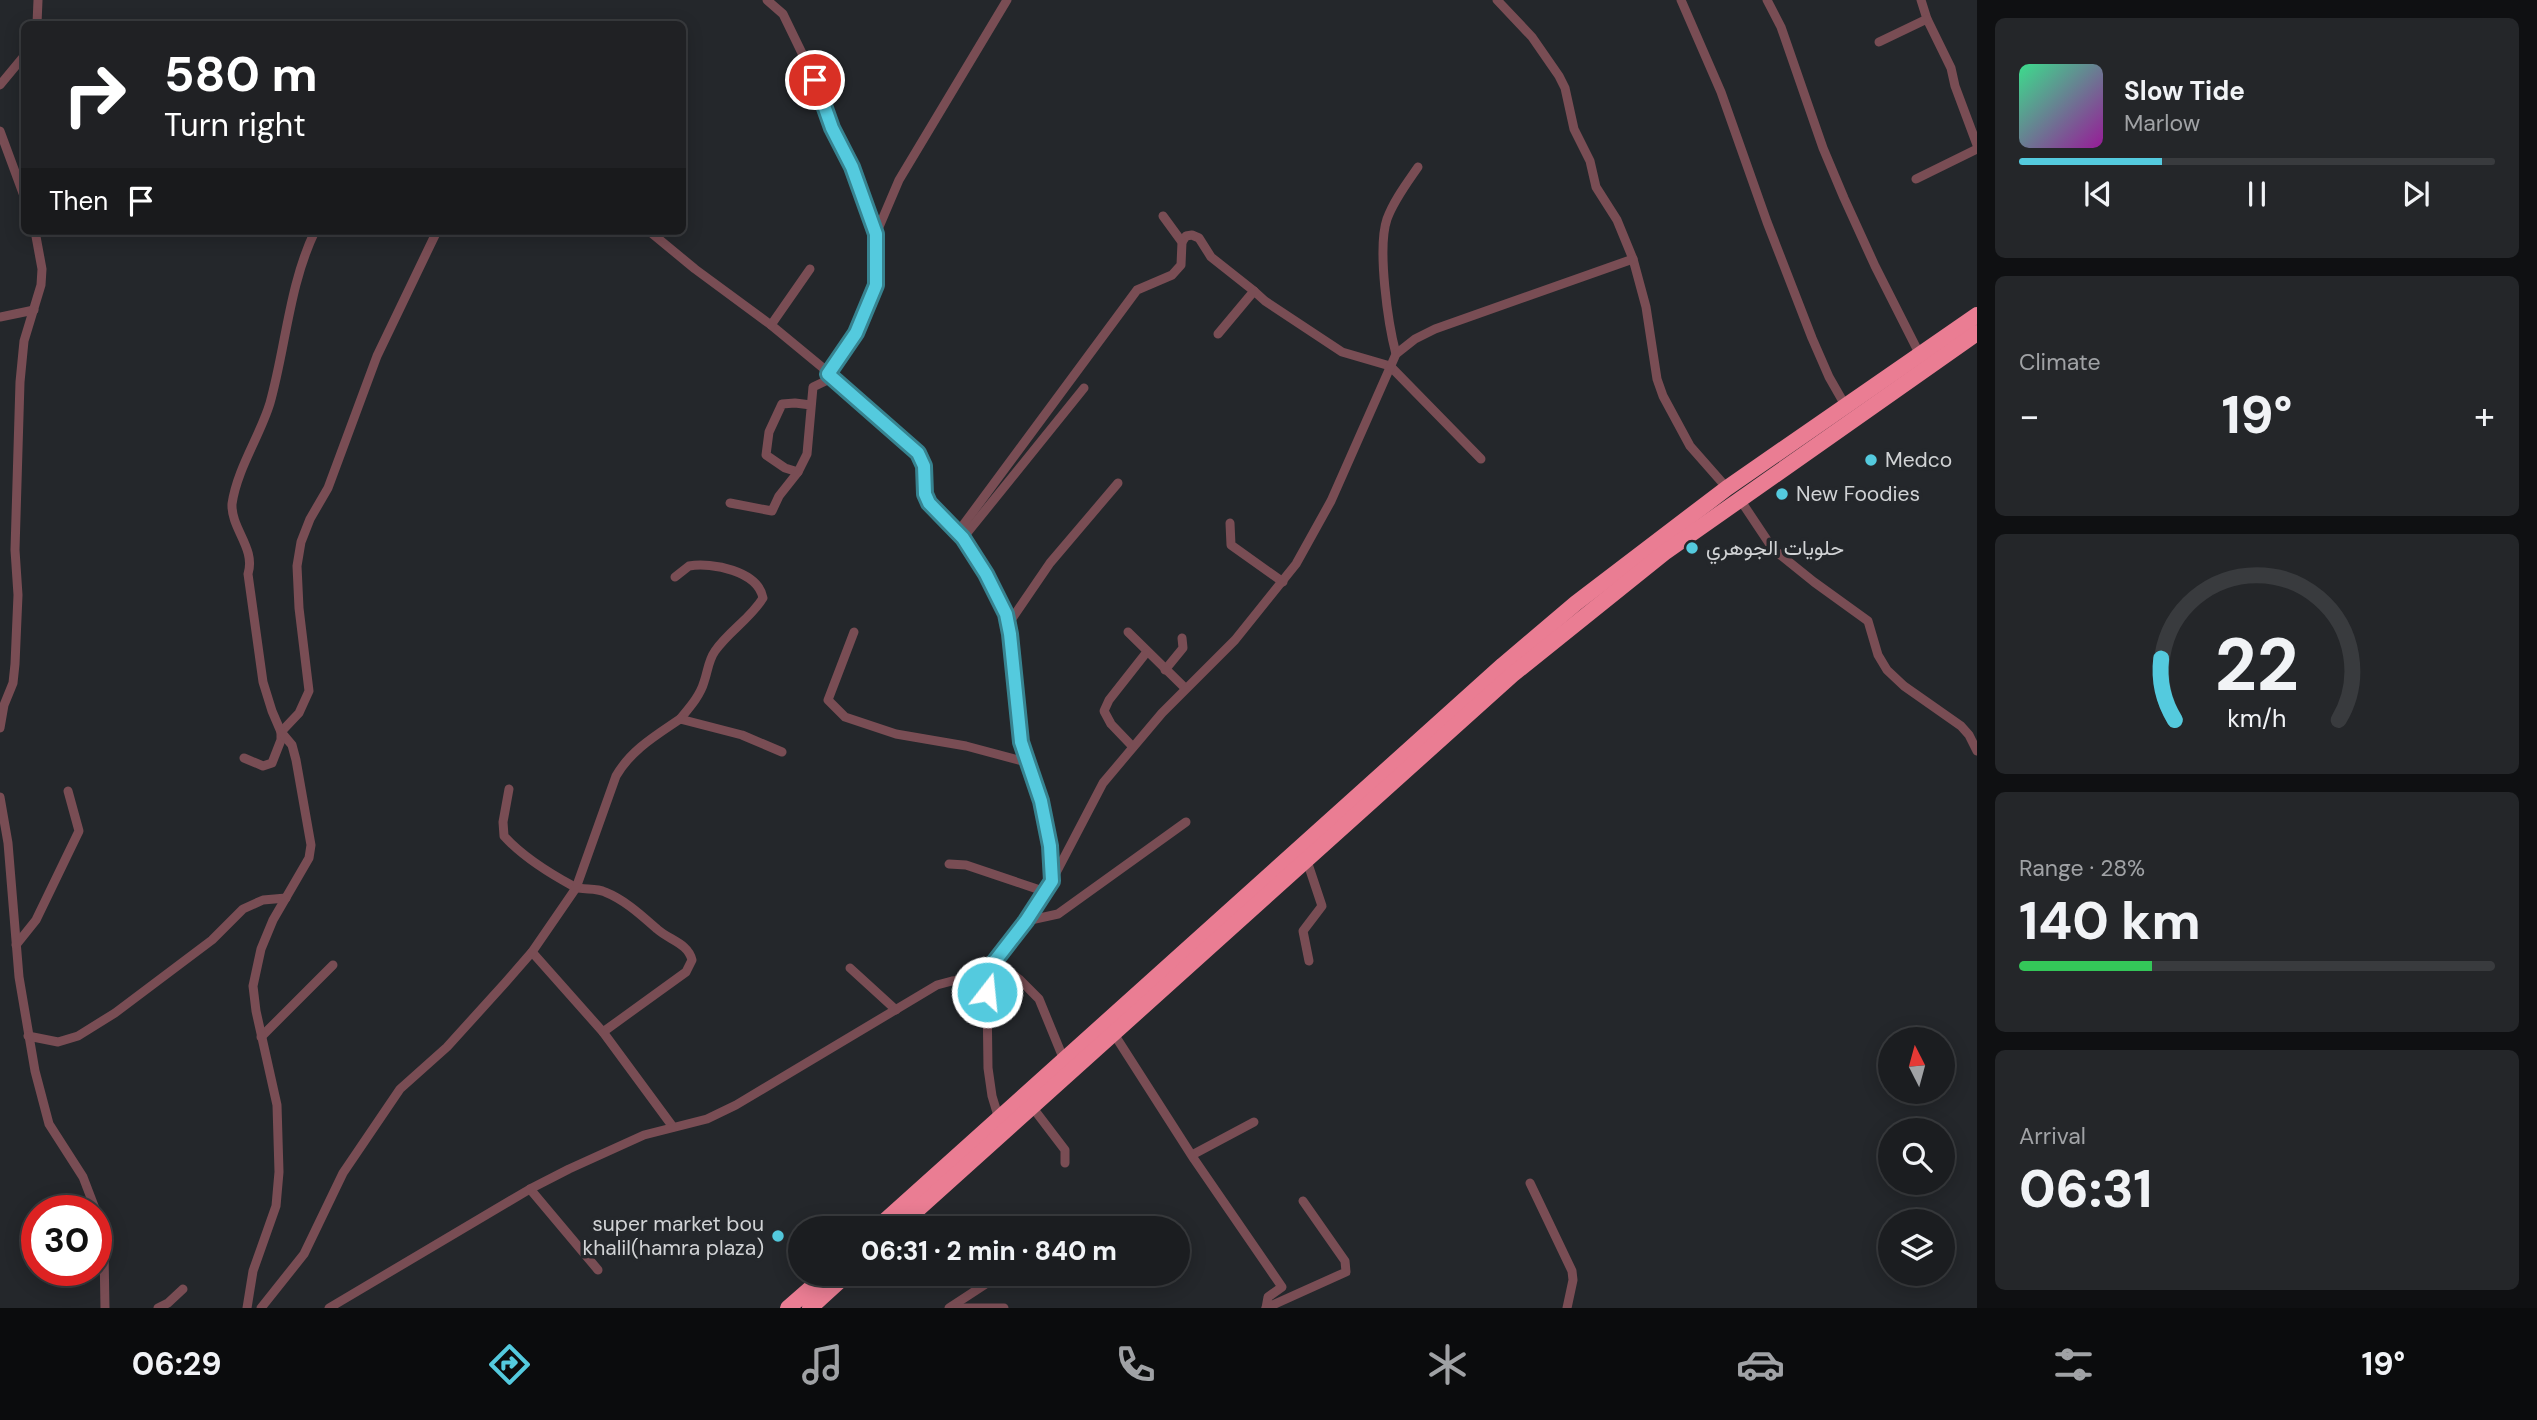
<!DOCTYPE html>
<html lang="en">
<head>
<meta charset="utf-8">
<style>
	:root { --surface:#1b1d20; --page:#242629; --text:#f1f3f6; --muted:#a0a2a5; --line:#393b3e; --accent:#54cade }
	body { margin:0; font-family:"DM Sans",Vazirmatn,sans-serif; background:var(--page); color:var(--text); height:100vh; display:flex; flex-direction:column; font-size:26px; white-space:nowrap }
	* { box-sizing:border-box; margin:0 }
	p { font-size:23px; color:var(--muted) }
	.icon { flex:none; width:38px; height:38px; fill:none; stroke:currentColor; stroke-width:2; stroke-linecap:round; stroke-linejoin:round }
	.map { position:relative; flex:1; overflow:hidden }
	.sheet { display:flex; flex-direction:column; gap:18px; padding:18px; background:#0f1012; width:560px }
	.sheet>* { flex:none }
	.banner { position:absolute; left:21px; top:21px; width:665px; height:214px; border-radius:10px; box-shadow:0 4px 18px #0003,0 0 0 2px var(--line); background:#202124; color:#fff; overflow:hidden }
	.needle { width:46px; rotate:354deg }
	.fabs { position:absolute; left:1878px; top:1027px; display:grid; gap:14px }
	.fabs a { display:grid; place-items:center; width:77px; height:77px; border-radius:50%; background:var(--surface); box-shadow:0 4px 18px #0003,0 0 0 2px var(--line); font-size:35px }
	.speed { position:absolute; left:21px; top:1195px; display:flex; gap:14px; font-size:35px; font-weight:700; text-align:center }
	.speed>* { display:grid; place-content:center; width:91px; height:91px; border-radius:50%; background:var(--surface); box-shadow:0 4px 18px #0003,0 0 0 2px var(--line); line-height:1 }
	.speed .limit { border:10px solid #d22; background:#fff; color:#111 }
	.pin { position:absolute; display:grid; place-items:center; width:60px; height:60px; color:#fff; margin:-30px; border:4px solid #fff; border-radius:50%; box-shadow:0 2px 7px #0007 }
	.me { position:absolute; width:77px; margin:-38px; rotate:16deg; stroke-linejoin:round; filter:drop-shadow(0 0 5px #0008) }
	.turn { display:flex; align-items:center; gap:24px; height:147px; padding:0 28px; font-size:32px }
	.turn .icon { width:91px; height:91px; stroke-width:2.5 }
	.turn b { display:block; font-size:49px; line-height:60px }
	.then { display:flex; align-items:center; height:66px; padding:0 28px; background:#0003; gap:14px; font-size:26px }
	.big { font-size:52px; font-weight:800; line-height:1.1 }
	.sheet .widget { flex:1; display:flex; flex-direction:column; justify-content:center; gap:10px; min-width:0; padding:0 24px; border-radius:10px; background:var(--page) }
	.sheet .dial { align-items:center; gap:0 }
	.dial svg { height:182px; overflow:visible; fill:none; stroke:var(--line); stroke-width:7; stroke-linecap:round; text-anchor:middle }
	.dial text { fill:var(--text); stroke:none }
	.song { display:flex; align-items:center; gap:21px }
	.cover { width:84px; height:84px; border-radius:10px; background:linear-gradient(135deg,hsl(150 70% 55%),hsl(300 70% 35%)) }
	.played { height:7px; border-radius:4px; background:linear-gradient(90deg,var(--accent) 30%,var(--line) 30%) }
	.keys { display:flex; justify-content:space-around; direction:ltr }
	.heat { display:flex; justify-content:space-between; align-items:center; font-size:38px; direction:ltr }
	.charge { height:10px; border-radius:5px; background:linear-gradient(90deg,#34c759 28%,var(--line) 0) }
	.trip { position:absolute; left:788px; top:1216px; width:402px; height:70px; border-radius:35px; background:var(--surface); box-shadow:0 4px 18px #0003,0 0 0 2px var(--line); font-weight:800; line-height:70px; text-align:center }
	.menu { display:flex; height:112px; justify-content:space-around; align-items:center; background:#0b0c0d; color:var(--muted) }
	.menu .icon { width:49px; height:49px }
	.menu .current { color:var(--accent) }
	.menu b { font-size:32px; color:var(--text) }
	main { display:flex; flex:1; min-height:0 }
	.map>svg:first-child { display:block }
</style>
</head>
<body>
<main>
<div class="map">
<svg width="1977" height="1308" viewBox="0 0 1977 1308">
	<rect width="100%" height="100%" fill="#24272b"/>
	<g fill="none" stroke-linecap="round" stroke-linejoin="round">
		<g stroke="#794d54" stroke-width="9">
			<polyline points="767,0 783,14 815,80 832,128 852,167 876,234 876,285 856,333 829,374"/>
			<polyline points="1497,0 1532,37 1559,76 1565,88 1574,129 1590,161 1596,187 1617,220 1633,259 1646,307 1657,379 1663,396 1690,446 1727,488"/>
			<polyline points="1681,0 1721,92 1767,222 1812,338 1829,377 1845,405"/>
			<polyline points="1767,0 1781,27 1823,148 1844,198 1875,266 1920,355"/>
			<polyline points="1921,0 1927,19 1951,68 1955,86 1977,145"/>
			<polyline points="37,24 38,0"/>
			<polyline points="1879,42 1927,19"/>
			<polyline points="0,85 24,56"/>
			<polyline points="0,131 24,196"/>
			<polyline points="1916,179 1977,149"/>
			<polyline points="649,231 695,269 771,325 834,377 918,453 924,466 925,494 929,503 963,538 986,574 1006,614 1010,634 1021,742 1045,816 1052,879"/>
			<polyline points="876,234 899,180 1007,0"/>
			<polyline points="1182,242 1186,236 1192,235 1199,238 1211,257 1254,291"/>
			<polyline points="0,317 34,310"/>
			<polyline points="771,325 810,269"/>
			<polyline points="1218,334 1254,291 1265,301 1342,352 1390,366 1481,459"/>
			<path d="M1396,354C1388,324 1377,248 1387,219C1394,200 1407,183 1418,167"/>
			<polyline points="811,405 795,403 782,404 769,432 766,455 785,468 798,472 807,454 813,387 834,377"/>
			<polyline points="1739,498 1773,549 1814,582 1868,621 1878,655 1887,670 1904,686 1961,726 1969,735 1977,751"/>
			<polyline points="730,503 772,511 779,496 798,472"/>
			<polyline points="1230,523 1231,545 1283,582"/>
			<polyline points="958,532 1137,290 1172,275 1181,265 1182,242 1163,216"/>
			<polyline points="963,538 1084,388"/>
			<path d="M675,577L689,566C712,562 758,571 763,598C750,619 729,631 715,651C708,661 708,671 704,682C700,696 689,708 680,719"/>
			<polyline points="1009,623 1050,563 1118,483"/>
			<polyline points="854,632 828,700 845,717 896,734 966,746 1026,762"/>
			<polyline points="1128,632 1185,688"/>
			<polyline points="1165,670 1183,648 1182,638"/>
			<polyline points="0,728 4,705 13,683 15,664 18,595 15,550 20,382 24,341 41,285 42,269 35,231"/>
			<polyline points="1133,747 1111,724 1104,711 1109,700 1146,653"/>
			<polyline points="244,758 263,766 272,763 281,740 281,732 299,713 309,691 299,608 297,566 301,542 310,519 328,488 377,356 437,231"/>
			<path d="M509,789L503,822L504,836C522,856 549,873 573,886C582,891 594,887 605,892C625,900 641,915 657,929C669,940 688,943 692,960L686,972L603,1032"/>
			<polyline points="0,797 8,843 19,977 35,1071 49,1124 83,1177 96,1211"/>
			<polyline points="1307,861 1322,906 1303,931 1309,961"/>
			<polyline points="949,864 966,865 1046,892"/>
			<polyline points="1026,921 1058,914 1186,822"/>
			<polyline points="16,945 36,920 79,831 68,791"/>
			<polyline points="532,952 603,1032 673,1127"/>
			<polyline points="995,961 1019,979 1039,999 1064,1060"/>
			<polyline points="850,968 896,1010"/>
			<polyline points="1114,1034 1194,1159 1282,1287 1268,1297 1266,1308"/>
			<polyline points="28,1036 58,1042 78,1036 115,1013 212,940 243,909 263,900 286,898"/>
			<polyline points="261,1037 333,965"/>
			<polyline points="1033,1108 1065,1150 1065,1163"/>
			<polyline points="999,1119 992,1096 988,1068 987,993 988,977 995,961 1046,892 1103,783 1162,713 1235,640 1296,564 1331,501 1396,354 1415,339 1435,329 1633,259"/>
			<polyline points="1192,1155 1254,1122"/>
			<polyline points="1530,1183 1572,1271 1573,1280 1567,1308"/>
			<polyline points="530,1189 598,1270"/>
			<polyline points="96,1213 104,1251 105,1308"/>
			<polyline points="158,1308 168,1303 183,1289"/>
			<path d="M247,1308L253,1271L276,1206L279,1172L277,1105L256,1011L253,986L261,949L273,920L309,858L311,845L296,760L292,745L281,732L272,711L263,682L248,574C256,548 231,529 232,504C237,469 260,436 270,403C286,346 289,285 315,231"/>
			<path d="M261,1308L304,1254L343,1173L400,1089L447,1047L505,983L532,952L576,888L616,776C631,750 655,736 680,719L742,735L782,752"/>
			<polyline points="329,1308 530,1189 569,1169 644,1135 707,1119 736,1105 937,985 952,981 988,977"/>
			<polyline points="949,1308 1001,1274"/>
			<polyline points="958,1308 1004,1308"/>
			<polyline points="1266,1308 1346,1272 1345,1261 1303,1201"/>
		</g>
		<g stroke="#ea7d93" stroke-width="16">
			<polyline points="877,1228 1503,665 1576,603 1727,488 1977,315"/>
			<polyline points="897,1228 1512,675 1664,553 1977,333"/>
			<polyline points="788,1308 827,1274"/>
			<polyline points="810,1308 847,1274"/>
		</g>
	</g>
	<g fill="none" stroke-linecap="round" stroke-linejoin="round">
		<g stroke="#378390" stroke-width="18">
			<polyline id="route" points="815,80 832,128 852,167 876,234 876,285 856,333 828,374 918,453 924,466 925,494 929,503 963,538 986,574 1006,614 1010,634 1021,742 1041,801 1050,846 1052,881 1026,921 995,961 988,977 987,992"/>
		</g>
		<use href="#route" stroke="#54cade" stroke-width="12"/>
	</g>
	<g fill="#54cade" stroke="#24272b" stroke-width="2.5">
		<circle cx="1871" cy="460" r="7"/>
		<circle cx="1782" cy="494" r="7"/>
		<circle cx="1692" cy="548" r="7"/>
		<circle cx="778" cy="1236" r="7"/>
	</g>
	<g text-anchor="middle" stroke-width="7" stroke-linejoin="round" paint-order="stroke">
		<g font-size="21" fill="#d1d3d5" stroke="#24272b" text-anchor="start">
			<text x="1885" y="467">Medco</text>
			<text x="1796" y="501">New Foodies</text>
			<text x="1706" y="555">حلويات الجوهري</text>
			<text x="764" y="1231" text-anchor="end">super market bou<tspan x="764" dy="24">khalil(hamra plaza)</tspan></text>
		</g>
	</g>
</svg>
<div class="fabs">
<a><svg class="needle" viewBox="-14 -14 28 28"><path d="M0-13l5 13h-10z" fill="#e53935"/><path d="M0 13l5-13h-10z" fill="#a0a2a5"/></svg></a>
<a><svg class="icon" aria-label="search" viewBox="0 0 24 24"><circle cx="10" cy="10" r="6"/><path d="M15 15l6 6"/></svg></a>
<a><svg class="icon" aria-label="layers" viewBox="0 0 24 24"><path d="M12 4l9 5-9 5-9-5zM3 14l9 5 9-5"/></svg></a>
</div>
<div class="speed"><div class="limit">30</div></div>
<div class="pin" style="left:815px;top:80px;background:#d93025"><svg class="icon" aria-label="arrive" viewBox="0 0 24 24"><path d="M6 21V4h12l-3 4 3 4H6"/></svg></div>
<svg class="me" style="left:987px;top:992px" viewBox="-20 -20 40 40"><circle r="17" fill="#54cade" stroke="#fff" stroke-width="3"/><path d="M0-11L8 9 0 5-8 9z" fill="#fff"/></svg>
<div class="trip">06:31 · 2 min · 840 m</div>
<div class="banner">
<div class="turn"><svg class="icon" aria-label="right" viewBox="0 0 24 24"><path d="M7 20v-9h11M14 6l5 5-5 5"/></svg><div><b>580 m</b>Turn right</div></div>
<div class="then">Then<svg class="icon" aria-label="arrive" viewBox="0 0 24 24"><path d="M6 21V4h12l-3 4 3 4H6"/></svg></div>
</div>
</div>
<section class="sheet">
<div class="widget">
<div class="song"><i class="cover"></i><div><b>Slow Tide</b><p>Marlow</p></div></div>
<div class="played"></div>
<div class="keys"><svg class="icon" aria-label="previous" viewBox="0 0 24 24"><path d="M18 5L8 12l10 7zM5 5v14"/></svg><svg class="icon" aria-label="pause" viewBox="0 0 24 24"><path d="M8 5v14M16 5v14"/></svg><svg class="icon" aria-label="next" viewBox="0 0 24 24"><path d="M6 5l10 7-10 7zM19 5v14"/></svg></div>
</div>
<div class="widget"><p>Climate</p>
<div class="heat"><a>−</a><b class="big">19°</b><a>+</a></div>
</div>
<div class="widget dial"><svg viewBox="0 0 100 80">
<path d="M14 69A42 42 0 1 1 86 69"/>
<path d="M14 69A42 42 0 0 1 8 42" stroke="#54cade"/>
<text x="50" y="56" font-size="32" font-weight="700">22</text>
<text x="50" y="72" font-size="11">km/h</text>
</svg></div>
<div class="widget"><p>Range · 28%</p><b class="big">140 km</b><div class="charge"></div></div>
<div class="widget"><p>Arrival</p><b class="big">06:31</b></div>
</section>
</main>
<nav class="menu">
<b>06:29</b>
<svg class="icon current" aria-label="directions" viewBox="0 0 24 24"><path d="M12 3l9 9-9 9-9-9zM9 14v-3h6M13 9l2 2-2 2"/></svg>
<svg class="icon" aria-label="music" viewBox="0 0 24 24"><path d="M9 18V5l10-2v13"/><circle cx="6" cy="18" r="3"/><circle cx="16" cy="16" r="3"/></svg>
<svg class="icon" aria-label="phone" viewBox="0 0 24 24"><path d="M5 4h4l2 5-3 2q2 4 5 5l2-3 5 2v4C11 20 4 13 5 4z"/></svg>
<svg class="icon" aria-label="climate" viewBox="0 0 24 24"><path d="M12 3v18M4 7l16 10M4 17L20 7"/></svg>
<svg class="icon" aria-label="car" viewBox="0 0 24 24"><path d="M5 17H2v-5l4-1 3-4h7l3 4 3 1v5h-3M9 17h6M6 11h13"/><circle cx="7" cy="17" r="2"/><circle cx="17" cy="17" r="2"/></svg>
<svg class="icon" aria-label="filters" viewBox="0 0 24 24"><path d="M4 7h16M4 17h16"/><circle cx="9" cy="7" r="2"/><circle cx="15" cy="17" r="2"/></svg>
<b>19°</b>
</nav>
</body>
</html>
